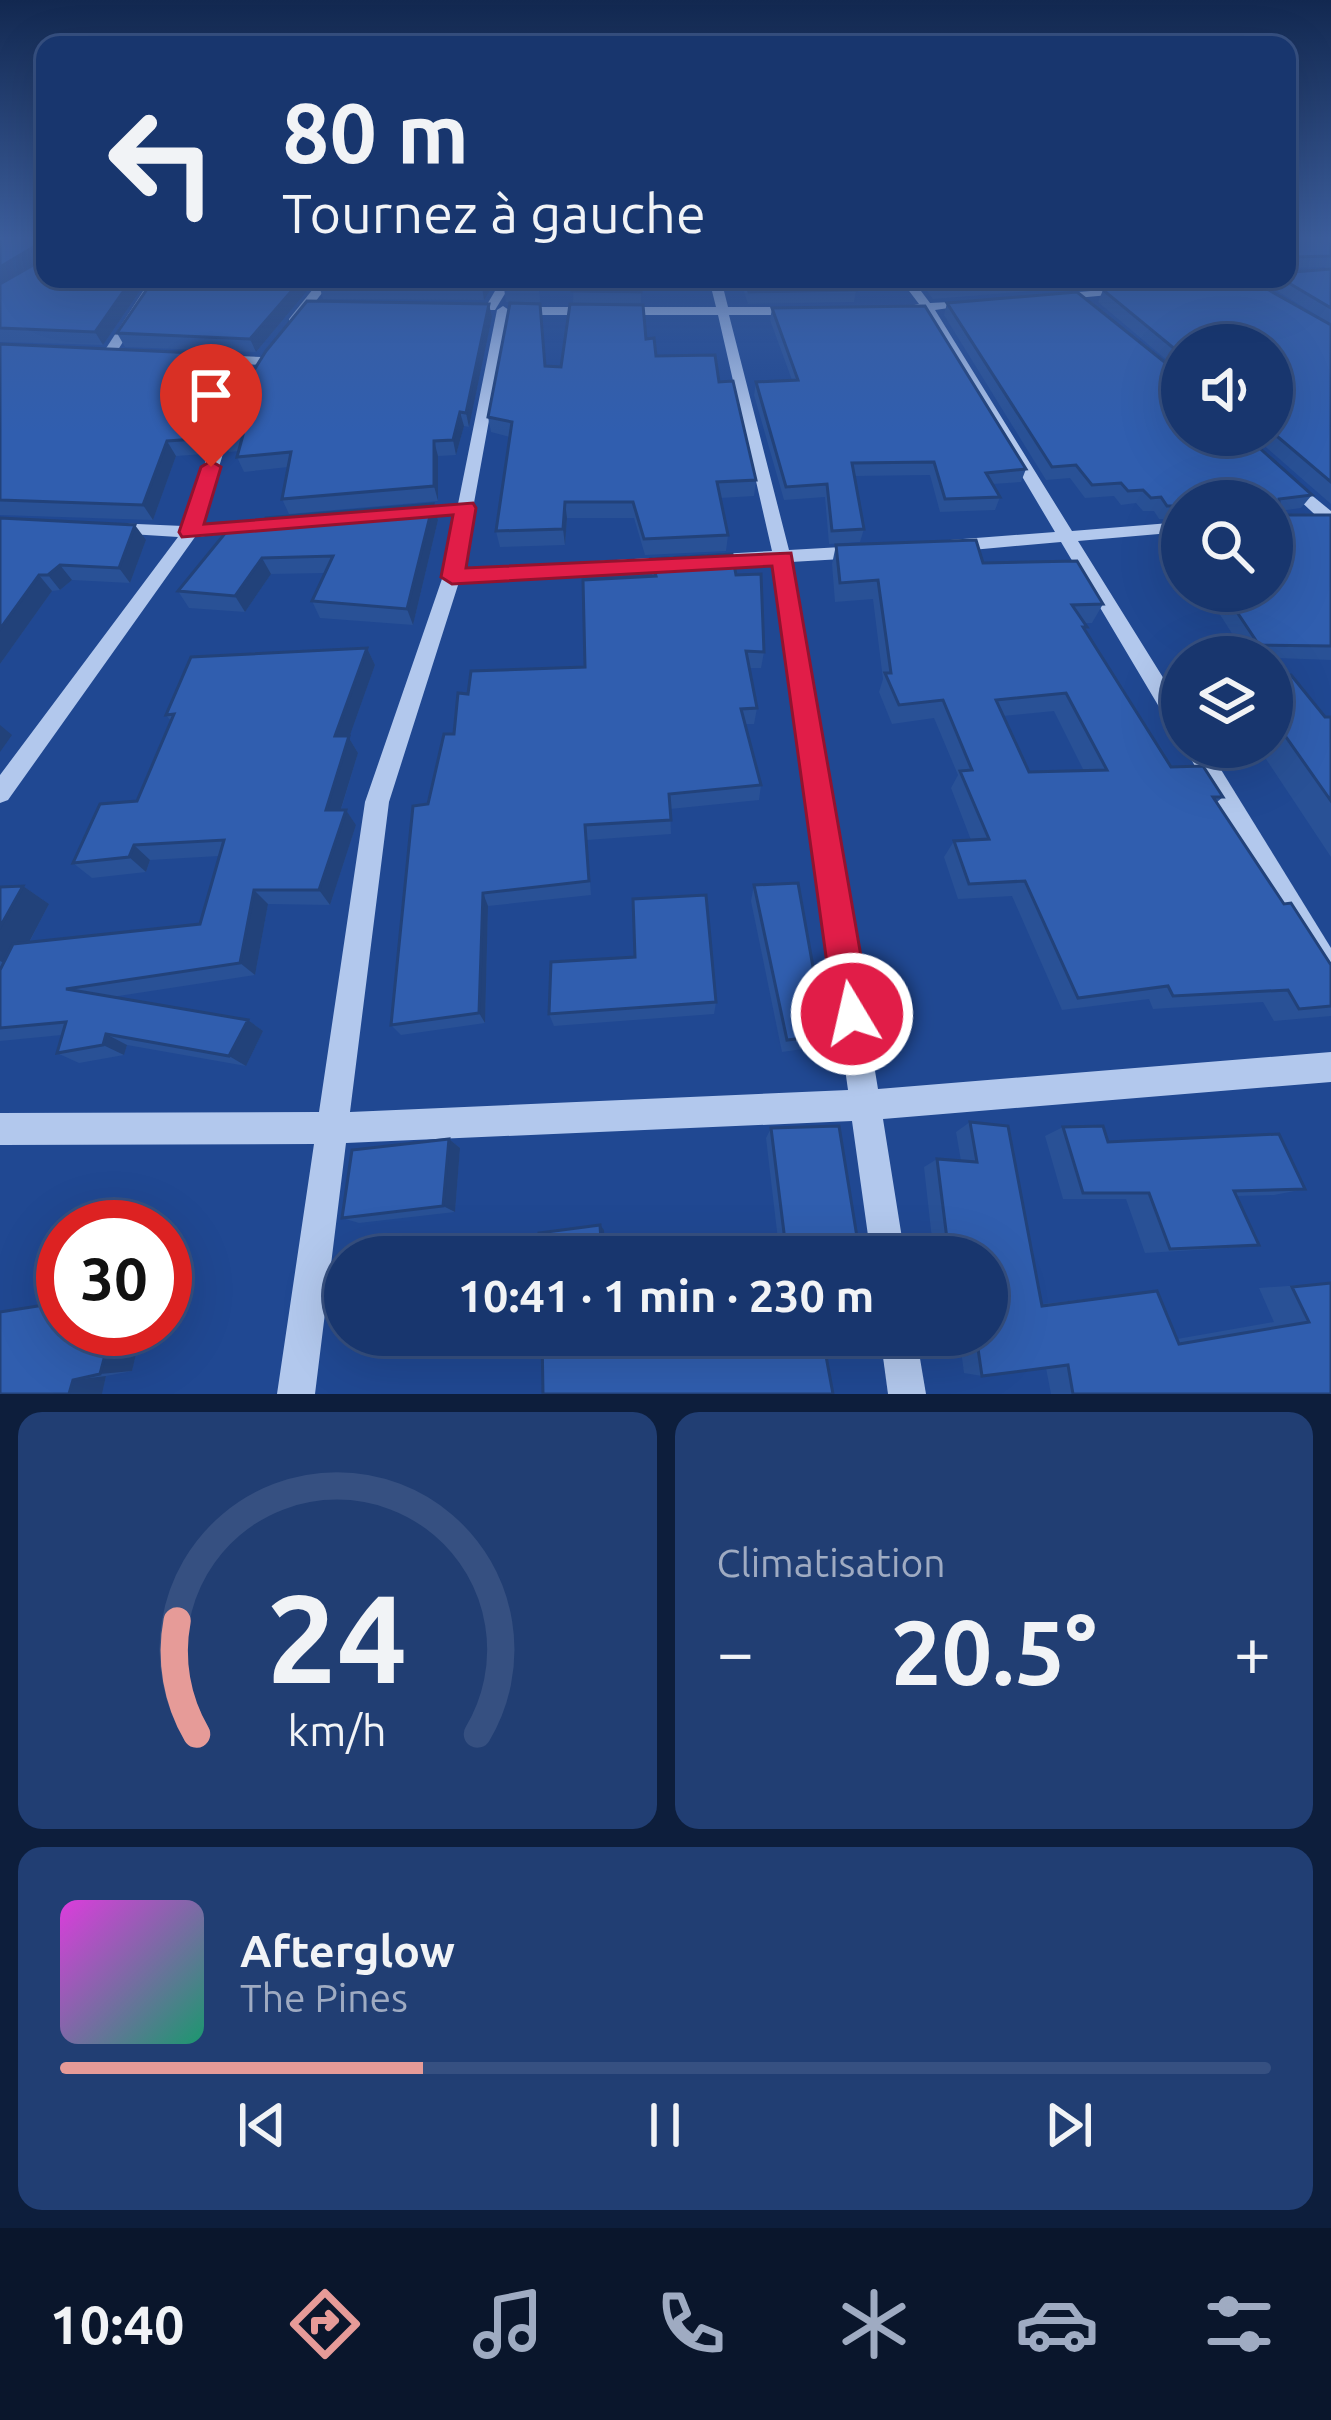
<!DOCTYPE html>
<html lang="fr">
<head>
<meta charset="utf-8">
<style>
	:root { --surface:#18366e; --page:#213e73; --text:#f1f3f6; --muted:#9fabc2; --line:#365081; --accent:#e69b98 }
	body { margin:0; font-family:Ubuntu,sans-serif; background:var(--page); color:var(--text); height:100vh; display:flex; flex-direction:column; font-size:45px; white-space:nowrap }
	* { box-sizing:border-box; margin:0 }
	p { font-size:39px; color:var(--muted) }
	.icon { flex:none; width:66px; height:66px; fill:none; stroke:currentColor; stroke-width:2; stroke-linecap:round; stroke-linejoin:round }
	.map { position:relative; height:1394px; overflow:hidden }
	.panel { display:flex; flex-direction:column; gap:18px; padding:18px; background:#0d1e3c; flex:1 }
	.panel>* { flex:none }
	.hud { position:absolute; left:36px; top:36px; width:1260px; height:252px; border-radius:24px; box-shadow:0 12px 48px #0002,0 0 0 3px var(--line); background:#18366e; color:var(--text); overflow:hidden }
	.fabs { position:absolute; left:1161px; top:324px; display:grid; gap:24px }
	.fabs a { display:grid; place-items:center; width:132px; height:132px; border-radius:50%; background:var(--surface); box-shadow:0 12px 48px #0002,0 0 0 3px var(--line); font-size:60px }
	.speed { position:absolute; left:36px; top:1200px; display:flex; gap:24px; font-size:60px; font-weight:700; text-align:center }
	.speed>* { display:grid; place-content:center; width:156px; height:156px; border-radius:50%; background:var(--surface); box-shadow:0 12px 48px #0002,0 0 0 3px var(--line); line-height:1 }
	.speed .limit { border:18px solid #d22; background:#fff; color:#111 }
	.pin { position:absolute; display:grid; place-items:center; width:102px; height:102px; color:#fff; margin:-123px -51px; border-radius:50% 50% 50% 0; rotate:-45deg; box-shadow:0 0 12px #0007 }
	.pin .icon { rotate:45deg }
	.me { position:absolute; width:132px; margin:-66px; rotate:351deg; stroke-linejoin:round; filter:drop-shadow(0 0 9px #0008) }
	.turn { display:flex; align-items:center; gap:42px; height:252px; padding:0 48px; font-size:54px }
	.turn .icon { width:156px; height:156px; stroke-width:2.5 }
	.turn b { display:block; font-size:84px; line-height:102px }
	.big { font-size:90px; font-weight:700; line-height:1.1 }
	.panel .tile { flex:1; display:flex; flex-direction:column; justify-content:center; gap:18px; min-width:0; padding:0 42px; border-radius:24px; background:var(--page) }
	.panel .dial { align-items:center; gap:0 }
	.dial svg { height:312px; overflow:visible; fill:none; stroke:var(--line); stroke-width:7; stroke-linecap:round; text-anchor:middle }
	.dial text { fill:var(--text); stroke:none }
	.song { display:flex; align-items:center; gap:36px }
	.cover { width:144px; height:144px; border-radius:18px; background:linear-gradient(135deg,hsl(300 70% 55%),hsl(160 70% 35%)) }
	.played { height:12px; border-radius:6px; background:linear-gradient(90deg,var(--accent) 30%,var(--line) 30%) }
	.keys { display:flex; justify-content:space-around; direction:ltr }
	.heat { display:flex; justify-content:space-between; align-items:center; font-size:66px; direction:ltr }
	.panel .tiles { flex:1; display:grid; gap:18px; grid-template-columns:1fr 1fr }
	.tile:last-child { grid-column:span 2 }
	.trip { position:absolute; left:324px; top:1236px; width:684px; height:120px; border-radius:60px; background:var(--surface); box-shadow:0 12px 48px #0002,0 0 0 3px var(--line); font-weight:700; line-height:120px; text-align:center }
	.menu { display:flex; height:192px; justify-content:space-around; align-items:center; background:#0a162c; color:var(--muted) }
	.menu .icon { width:84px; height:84px }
	.menu .active { color:var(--accent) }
	.menu b { font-size:54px; color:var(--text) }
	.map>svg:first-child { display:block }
</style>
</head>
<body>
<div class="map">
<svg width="1331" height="1394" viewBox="0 0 1331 1394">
	<rect width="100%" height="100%" fill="#204892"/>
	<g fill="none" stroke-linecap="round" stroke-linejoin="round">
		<g fill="#b2c8ed" fill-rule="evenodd">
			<polygon points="151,279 163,279 114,356 104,356 103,353"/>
			<polygon points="321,279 333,279 297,325 289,325 289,319"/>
			<polygon points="502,279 514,279 495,310 487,310 485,308"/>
			<path d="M709,279H721L728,307H797L803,311L797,315H729L789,550L859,546L868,552L859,558L791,562L878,1089L1331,1052V1082L883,1119L905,1257H871L852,1121L346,1143L315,1394H277L314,1144L0,1145V1113L319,1112L365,802L443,576L456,514L408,518L400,513L408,508L458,504L497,310L503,306L509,310L462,569L772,551L718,315H516L510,311L516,307H716ZM774,563L848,1090L350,1112L389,802L459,582Z"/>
			<polygon points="900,279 912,279 930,303 970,301 976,304 935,310 1072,531 1182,522 1182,532 1078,541 1182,708 1182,735 1174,732 1061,542 950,552 941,546 950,540 1055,532 924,311 900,313 894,309 919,304"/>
			<polygon points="1126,288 1132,291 1130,293 1055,300 1049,297 1055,294"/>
			<polygon points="216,355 262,357 269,361 262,365 211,362 211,356"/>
			<polygon points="233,399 245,402 229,434 201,526 257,521 265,526 257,531 195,537 8,800 0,803 0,775 178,537 114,533 106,528 114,523 183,526 215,434"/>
			<polygon points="1287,475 1331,511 1331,525 1325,524 1281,483 1281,477"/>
			<polygon points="1184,747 1207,747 1331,948 1331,988 1321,984"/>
			<polygon points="880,1335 916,1335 926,1394 888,1394"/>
		</g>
	</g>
	<g fill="#295196" fill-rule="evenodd">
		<polygon points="0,237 45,237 45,279 148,279 103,345 0,342"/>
		<path d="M1287,237H1331V324L1266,284L1269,279H1287ZM1324,267L1329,270L1294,272L1290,268Z"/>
		<polygon points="154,279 317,279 256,352 125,347 117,333"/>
		<polygon points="324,279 497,279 484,300 323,299 319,285"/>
		<polygon points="538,279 540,302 506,302 504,288"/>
		<polygon points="574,279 676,279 676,285 641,286 641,303 573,303"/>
		<polygon points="740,279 850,279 856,290 854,302 748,304"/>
		<polygon points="918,279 1060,279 1056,289 933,299"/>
		<polygon points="1072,279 1197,279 1081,286"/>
		<polygon points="1103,290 1331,325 1331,504 1252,435 1272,435 1272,345 1182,345 1182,373 1098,302"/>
		<polygon points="947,303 1182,435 1312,495 1301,508 1279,511 1279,515 1331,515 1331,660 1247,657 1205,591 1272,591 1272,501 1182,501 1182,519 1159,519 1154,511 1143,511 1136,503 1121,505 1114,496 1085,498 1070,478 1046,480 944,315"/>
		<polygon points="772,308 1026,469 1021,482 993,484 1000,497 995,510 940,512 930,475 854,476 864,529 860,542 829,544 825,497 784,500 754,395 756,382 792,380 770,320"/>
		<polygon points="492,317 469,427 464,426 456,455 438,456 438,501 289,514 282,499 288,467 244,472 237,457 239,451 229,452 221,437"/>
		<polygon points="646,339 656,356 719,382 756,480 754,496 720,498 728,535 726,551 645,555 634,518 567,518 565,545 500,547 496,531 510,437 491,432 488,417 545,366 561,367"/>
		<polygon points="0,344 245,369 216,418 203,454 176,456 153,520 0,515"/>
		<polygon points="433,504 438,520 413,625 320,618 312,601 325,573 271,574 245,612 189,608 178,591 264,524"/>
		<polygon points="0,518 146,540 130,583 72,580 60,590 52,591 0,664"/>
		<polygon points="1179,524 1182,524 1182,555 1171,537"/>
		<path d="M836,545L983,563L1103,604L1092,623H1084L1087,627L1085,630L1171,767L1223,797L1217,802L1284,904L1331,965V1016L1274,1021L1263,1002L1153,1009L1149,999L1062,1010L1012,896L958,899L944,857L954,841L971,840L951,788L958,775L934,718L892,724L879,692L883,679L873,599L835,602L832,564ZM1054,711L1084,771L1029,772L1003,716Z"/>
		<polygon points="651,559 736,575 764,652 761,668 749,668 757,708 754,724 745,724 761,785 759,800 670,809 671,834 587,840 591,895 488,906 485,1023 401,1035 391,1025 428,804 468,694 585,667 652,577"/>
		<polygon points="367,648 375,665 349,738 358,753 341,810 346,810 356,825 330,905 268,904 255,975 112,997 248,1020 263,1031 246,1066 127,1045 124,1055 79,1063 57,1053 62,1035 0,1041 0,887 23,886 49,904 29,943 200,924 219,856 150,860 146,872 92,878 73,863 137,801 171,721 166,715"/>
		<polygon points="1272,676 1325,717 1331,717 1331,857 1258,747 1272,747"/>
		<polygon points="754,885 838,1034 831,1045 782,1052 751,901"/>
		<polygon points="716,1002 714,1014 554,1026 549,1014"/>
		<polygon points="970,1122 1042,1304 1157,1291 1177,1339 1274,1322 1259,1288 1331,1283 1331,1394 1051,1394 1046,1368 982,1376 964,1373 959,1335 987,1335 987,1257 934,1257 924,1167 937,1159 961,1161 956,1132"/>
		<polygon points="1063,1127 1108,1142 1305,1189 1274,1195 1237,1196 1259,1245 1229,1248 1145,1253 1126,1199 1063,1199 1045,1136"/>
		<polygon points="771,1128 857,1237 847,1241 822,1243 824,1257 780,1257 766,1138"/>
		<polygon points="449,1139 460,1148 455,1212 359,1223 342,1218"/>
		<polygon points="63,1329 142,1329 132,1371 106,1376 102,1394 0,1394"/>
	</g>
	<g fill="#22427a">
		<polygon points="35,246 43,258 0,285 0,267"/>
		<polygon points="132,279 148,279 103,345 95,332"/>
		<polygon points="302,279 317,279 256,352 250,339"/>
		<polygon points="487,279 497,279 484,300 482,287"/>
		<polygon points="489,304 492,317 469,427 466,413"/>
		<polygon points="239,355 245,369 216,418 203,454 196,439 209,403"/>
		<polygon points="460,412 464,426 456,455 453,440"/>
		<polygon points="167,441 176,456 153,520 143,505"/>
		<polygon points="434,441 438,456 438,501 434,486"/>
		<polygon points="565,502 567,518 565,545 563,529"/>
		<polygon points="433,504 438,520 413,625 407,609"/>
		<polygon points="135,525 146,540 130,583 119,568"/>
		<polygon points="262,558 271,574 245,612 235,596"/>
		<polygon points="60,565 72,580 60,590 48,575"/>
		<polygon points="39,575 52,591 0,664 0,629"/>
		<polygon points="367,648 375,665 349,738 358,753 336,825 326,810 335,736"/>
		<polygon points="0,725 12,735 0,752"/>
		<polygon points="346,810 356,825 330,905 319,890"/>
		<polygon points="134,845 150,860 146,872 129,857"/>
		<polygon points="23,886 49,904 15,969 0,961 0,927"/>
		<polygon points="254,890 268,904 255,975 240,963"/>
		<polygon points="483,893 488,906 485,1023 479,1013"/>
		<polygon points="248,1020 263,1031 246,1066 229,1056"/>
		<polygon points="106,1034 127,1045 124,1055 103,1045"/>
		<polygon points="449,1139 460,1148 455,1212 443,1206"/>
		<polygon points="600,1225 604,1230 605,1257 602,1257"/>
		<polygon points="112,1329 142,1329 132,1371 100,1374"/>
		<polygon points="106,1376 102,1394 69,1394 73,1380"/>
	</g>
	<g fill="#305eaf" stroke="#22427a" stroke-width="3" fill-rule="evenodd">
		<polygon points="0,237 45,237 45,279 132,279 95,332 0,328 0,284 40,261 41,247 35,246 0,267"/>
		<polygon points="1287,237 1331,237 1331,256 1293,257 1288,267 1294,272 1331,269 1331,308 1282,279 1287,279"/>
		<polygon points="154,279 302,279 250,339 117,333"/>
		<polygon points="324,279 487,279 482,287 319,285"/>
		<polygon points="510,279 538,279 539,289 504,288"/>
		<polygon points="574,279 640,279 641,292 572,291"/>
		<polygon points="744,279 850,279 856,290 749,292"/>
		<polygon points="929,279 1048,279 936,288"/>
		<polygon points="1226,279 1249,279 1331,325 1331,482 1272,432 1272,345 1182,345 1182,355 1103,290"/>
		<polygon points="1077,292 1182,376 1182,435 1245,435 1312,495 1279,499 1279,515 1331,515 1331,646 1259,645 1223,591 1272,591 1272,501 1182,501 1182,506 1167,506 1161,497 1151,498 1143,490 1128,491 1121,483 1092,485 1076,465 1052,467 947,303"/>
		<polygon points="307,301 489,304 466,413 460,412 453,440 434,441 434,486 282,499 291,452 237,457 243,435 221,437 231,407 266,351"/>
		<polygon points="510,303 540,304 545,366 561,367 570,304 643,305 646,339 654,338 656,356 715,355 719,382 733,381 756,480 717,482 728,535 644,539 633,502 565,502 563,529 496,531 512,422 488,417"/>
		<polygon points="925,306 1026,469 986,473 1000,497 945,499 934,462 852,463 864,529 832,531 827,484 786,487 756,382 798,380 772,308"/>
		<polygon points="0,344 239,355 209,403 196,439 167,441 143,505 0,500"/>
		<polygon points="433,504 407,609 312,601 333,556 262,558 235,596 178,591 231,526 264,524 266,518"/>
		<polygon points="0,518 135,525 119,568 60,565 48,575 39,575 0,629"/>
		<path d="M976,540L983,563L1077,561L1103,604L1072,605L1087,627H1083L1171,767L1203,766L1223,797H1213L1284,904L1291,903L1331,965V1006L1299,1009L1288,990L1173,996L1168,986L1078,998L1025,881L969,884L954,841L989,839L960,771L972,770L943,700L899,705L885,673H891L878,580L840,583L836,545ZM1066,693L1107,770L1029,772L996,700Z"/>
		<polygon points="732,554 736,575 761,574 764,652 746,651 757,708 741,709 761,785 669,794 671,820 585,825 589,881 483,893 479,1013 391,1025 413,806 428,804 444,734 454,734 458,693 468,694 471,671 585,667 583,580 656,576 651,559"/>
		<polygon points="367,648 335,736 349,736 326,810 346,810 319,890 254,890 240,963 66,989 248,1020 229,1056 106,1034 103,1045 57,1053 66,1022 0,1028 0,970 13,944 200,924 224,840 134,845 129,857 73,863 100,804 137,801 174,714 166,715 191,657"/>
		<polygon points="1291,675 1325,717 1331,717 1331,801 1272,717 1272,676"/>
		<polygon points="798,883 815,978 824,977 838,1034 787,1040 754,885"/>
		<polygon points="23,886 0,927 0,887"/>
		<polygon points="706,895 716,1002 549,1014 551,962 635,957 633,899"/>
		<polygon points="970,1122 1008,1126 1042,1306 1157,1291 1179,1344 1309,1322 1292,1287 1331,1283 1331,1394 1073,1394 1068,1365 982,1376 976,1335 987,1335 987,1257 949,1255 937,1159 977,1162"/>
		<polygon points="839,1126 857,1237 821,1239 824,1257 787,1257 771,1128"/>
		<polygon points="1103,1126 1108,1142 1279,1134 1305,1189 1234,1191 1259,1245 1170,1249 1149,1193 1083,1193 1063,1127"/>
		<polygon points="449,1139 443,1206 342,1218 352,1150"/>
		<polygon points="600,1225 602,1257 540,1257 539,1233"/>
		<polygon points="63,1302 63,1329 112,1329 100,1374 73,1380 69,1394 0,1394 0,1312"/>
		<polygon points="542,1335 840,1335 843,1354 826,1356 833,1394 543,1394"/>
	</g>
	<linearGradient id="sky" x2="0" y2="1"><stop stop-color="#122850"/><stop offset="0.55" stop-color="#3c5e9d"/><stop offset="1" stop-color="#3c5e9d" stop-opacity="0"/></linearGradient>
	<rect width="1331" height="432" fill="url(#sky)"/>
	<polygon fill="#e11d48" stroke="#92132f" stroke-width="3" points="211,461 221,467 204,524 473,503 476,508 466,568 791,553 871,1014 865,1027 852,1033 839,1027 834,1014 772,566 452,584 441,577 453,515 182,537 179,532 201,467"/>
</svg>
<div class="fabs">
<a><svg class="icon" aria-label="sound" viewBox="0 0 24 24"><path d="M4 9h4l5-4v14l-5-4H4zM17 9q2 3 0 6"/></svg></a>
<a><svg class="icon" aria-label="search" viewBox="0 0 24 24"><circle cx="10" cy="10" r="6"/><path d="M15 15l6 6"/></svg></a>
<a><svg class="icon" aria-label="layers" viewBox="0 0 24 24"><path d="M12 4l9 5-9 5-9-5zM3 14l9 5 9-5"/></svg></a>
</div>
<div class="speed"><div class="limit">30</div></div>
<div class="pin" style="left:211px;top:467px;background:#d93025"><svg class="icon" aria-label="arrive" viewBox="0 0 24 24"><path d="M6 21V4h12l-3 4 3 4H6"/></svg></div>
<svg class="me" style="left:852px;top:1014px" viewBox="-20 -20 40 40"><circle r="17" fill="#e11d48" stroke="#fff" stroke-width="3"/><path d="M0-11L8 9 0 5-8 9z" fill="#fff"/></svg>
<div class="trip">10:41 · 1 min · 230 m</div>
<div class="hud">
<div class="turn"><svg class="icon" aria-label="left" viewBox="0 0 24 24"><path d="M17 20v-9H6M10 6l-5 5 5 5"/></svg><div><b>80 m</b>Tournez à gauche</div></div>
</div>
</div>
<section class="panel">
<div class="tiles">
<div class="tile dial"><svg viewBox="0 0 100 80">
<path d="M14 69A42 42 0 1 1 86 69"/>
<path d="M14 69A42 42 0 0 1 9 40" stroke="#e69b98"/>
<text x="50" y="56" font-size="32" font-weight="700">24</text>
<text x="50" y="72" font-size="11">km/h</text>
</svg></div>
<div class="tile"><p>Climatisation</p>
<div class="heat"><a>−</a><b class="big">20.5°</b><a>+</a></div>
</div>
<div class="tile">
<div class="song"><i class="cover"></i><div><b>Afterglow</b><p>The Pines</p></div></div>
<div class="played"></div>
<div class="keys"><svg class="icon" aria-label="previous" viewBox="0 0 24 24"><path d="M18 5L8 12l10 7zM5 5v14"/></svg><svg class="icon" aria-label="pause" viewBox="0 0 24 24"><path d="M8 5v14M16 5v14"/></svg><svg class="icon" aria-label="next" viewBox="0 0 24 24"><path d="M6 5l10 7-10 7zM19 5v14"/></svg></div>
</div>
</div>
</section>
<nav class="menu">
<b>10:40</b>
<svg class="icon active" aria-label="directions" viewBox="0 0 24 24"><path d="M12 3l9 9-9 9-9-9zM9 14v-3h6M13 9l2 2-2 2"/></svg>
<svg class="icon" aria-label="music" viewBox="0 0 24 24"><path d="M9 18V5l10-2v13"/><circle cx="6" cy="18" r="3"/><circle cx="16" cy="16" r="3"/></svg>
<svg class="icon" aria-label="phone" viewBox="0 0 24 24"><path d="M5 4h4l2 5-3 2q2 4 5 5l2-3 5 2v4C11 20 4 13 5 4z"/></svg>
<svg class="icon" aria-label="climate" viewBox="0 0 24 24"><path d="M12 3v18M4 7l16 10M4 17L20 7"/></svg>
<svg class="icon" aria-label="car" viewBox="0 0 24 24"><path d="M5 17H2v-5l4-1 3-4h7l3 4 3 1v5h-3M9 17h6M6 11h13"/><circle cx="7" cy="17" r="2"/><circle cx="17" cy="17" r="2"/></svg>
<svg class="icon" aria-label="filters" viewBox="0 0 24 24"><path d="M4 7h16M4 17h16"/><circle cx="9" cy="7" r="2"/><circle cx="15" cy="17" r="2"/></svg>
</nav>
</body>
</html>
